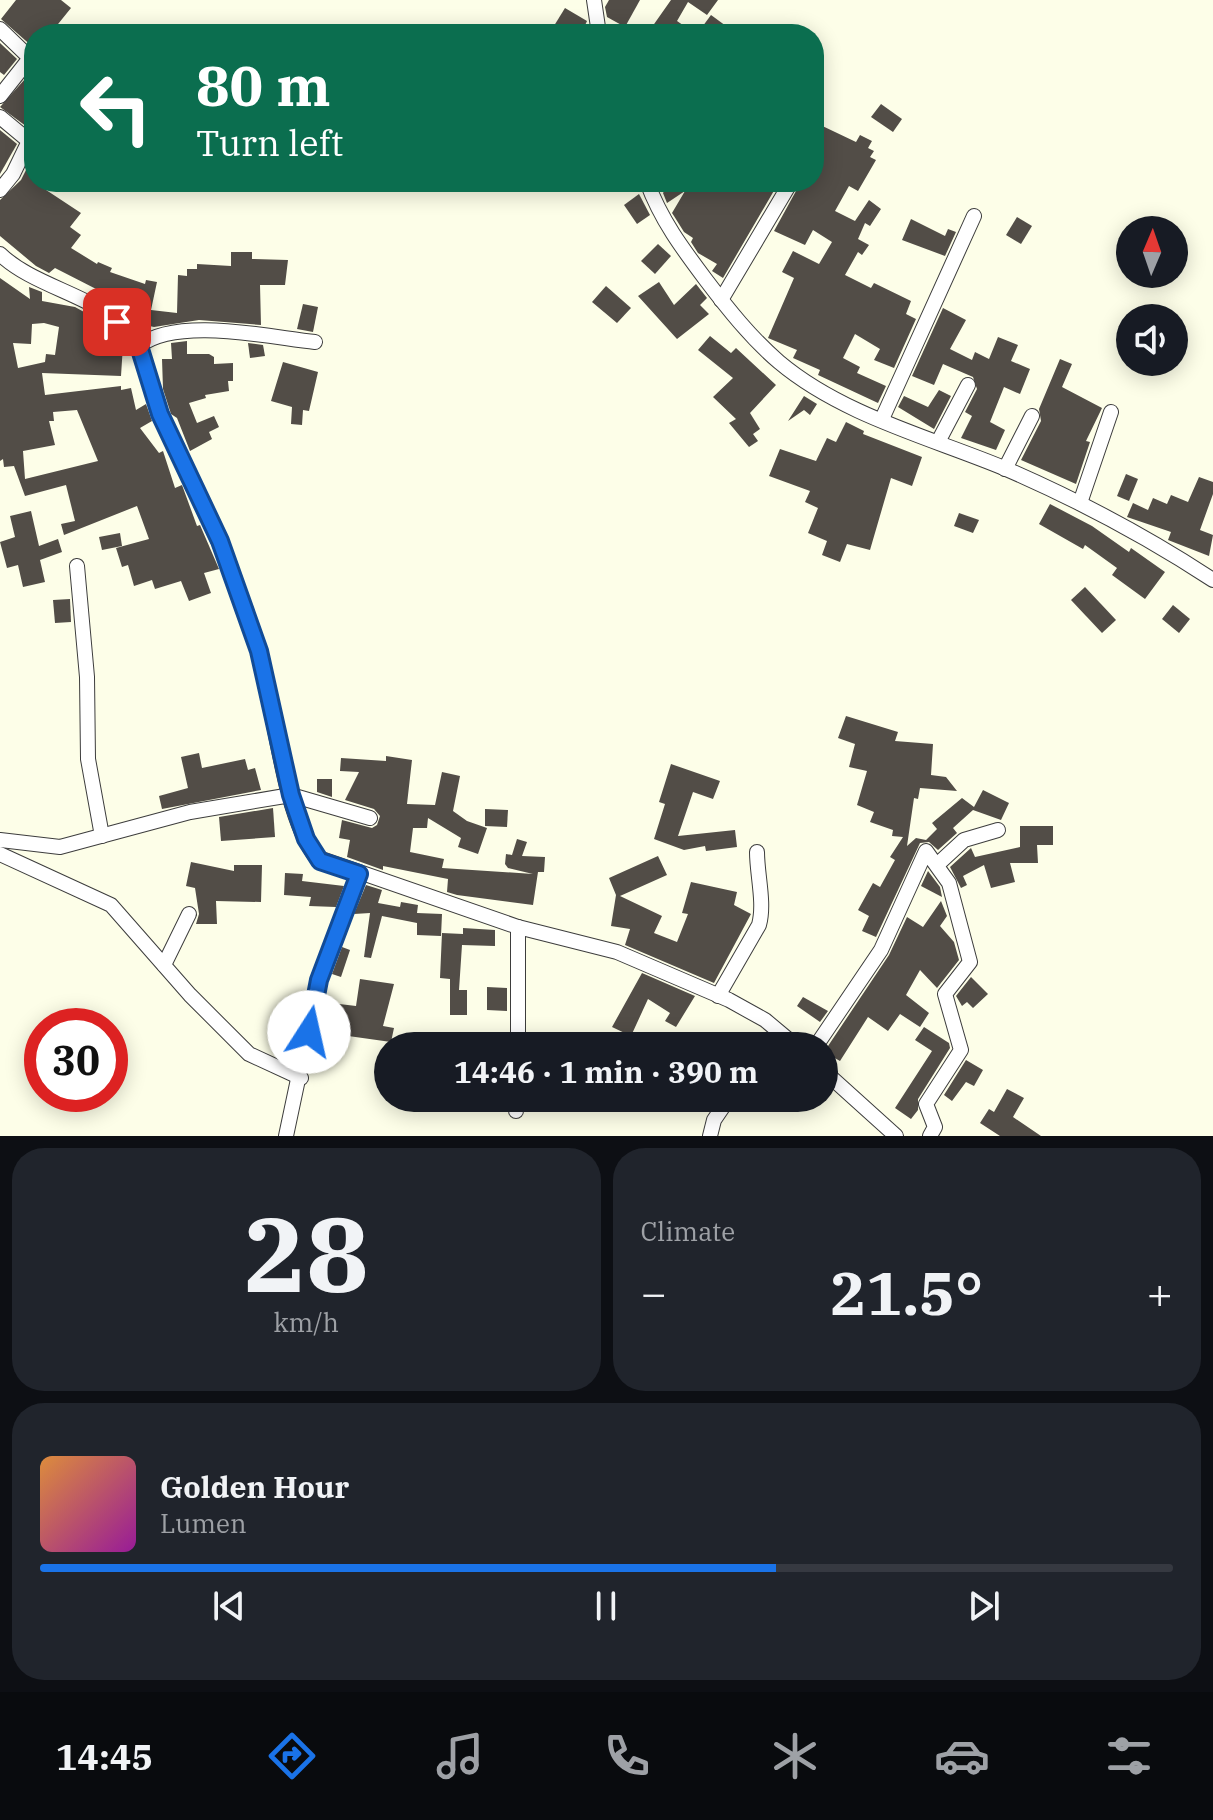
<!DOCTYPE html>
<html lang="en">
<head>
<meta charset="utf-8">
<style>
	:root { --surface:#171b24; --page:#20242c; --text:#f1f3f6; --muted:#9ea1a6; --line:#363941; --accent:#1a73e8 }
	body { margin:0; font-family:"IBM Plex Serif",serif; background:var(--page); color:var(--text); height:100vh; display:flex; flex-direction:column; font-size:30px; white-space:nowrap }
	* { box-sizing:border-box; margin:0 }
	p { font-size:26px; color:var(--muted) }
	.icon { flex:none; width:44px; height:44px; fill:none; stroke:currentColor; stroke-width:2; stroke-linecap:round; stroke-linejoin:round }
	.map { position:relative; height:1136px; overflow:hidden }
	.sheet { display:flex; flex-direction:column; gap:12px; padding:12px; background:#0d0f14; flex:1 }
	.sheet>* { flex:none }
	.top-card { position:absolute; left:24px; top:24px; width:800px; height:168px; border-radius:32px; box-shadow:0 4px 20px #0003; background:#0b6e4f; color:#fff; overflow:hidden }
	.needle { width:52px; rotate:2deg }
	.fabs { position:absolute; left:1116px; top:216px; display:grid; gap:16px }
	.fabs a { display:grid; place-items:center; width:72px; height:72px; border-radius:50%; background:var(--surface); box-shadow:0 4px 20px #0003; font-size:40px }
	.speed { position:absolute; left:24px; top:1008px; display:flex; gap:16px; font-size:40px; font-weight:700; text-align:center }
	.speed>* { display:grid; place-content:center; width:104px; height:104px; border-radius:50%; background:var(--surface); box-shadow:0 4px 20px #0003; line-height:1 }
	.speed .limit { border:12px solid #d22; background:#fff; color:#111 }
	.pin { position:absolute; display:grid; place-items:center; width:68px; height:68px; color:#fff; margin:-34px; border-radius:16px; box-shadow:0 4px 12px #0006 }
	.me { position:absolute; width:88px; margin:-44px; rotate:10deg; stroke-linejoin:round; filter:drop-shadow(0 0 6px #0008) }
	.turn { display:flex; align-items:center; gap:28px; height:168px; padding:0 40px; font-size:36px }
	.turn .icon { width:104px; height:104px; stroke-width:2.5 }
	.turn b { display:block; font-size:56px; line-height:68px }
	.big { font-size:60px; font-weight:800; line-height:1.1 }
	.sheet .card { flex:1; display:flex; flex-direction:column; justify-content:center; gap:12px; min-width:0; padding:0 28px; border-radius:32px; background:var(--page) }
	.sheet .dial { align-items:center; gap:0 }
	.dial b { font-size:104px; line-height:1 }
	.song { display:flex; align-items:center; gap:24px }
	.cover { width:96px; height:96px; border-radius:12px; background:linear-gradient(135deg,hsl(30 70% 55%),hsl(300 70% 35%)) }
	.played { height:8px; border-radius:4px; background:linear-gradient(90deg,var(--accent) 65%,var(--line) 65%) }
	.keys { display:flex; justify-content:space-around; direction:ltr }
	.heat { display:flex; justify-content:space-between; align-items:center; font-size:44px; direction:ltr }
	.sheet .tiles { flex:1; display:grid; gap:12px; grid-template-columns:1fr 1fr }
	.card:last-child { grid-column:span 2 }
	.trip { position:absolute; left:374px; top:1032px; width:464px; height:80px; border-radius:40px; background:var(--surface); box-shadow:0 4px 20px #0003; font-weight:800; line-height:80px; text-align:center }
	.dock { display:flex; height:128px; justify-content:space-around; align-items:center; background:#090b0e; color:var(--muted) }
	.dock .icon { width:56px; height:56px }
	.dock .on { color:var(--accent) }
	.dock b { font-size:36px; color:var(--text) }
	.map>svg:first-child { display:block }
</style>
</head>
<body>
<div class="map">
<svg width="1213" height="1136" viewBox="0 0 1213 1136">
	<rect width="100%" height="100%" fill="#fdfee8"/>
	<g fill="#524d47" fill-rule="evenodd">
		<polygon points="16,0 61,0 71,8 50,34 34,34 34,48 1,19"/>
		<polygon points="609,0 640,0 625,27 607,17 605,7"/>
		<polygon points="671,0 718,0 707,15 688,2 677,21 696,34 662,34 652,27"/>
		<polygon points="565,8 587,21 581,34 549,34"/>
		<polygon points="711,15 737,34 697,34"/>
		<polygon points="0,43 17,59 4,75 0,72"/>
		<polygon points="34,69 34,132 0,107"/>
		<polygon points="881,104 902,119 893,132 871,117"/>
		<polygon points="814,122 856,142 860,135 872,141 868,148 874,151 870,157 876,160 858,191 849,186 835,211 855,221 869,200 881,209 870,226 865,223 858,239 869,245 862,255 858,252 845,275 871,288 874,283 911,301 906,314 916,319 894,368 874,360 880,349 855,334 843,358 860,367 857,373 886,386 878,403 818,375 820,370 793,358 797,350 768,338 794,278 782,272 793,251 819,264 832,242 813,230 805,245 774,231 801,182 814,182 824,158 814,152"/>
		<polygon points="0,130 17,144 0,174"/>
		<polygon points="34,154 34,182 81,213 70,227 81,235 71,248 97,264 98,262 112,268 110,272 145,284 146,280 157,282 151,310 177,313 178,275 187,276 187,269 197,269 197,264 231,266 231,252 252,252 252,259 288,260 285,285 260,285 261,325 199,320 154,327 136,323 138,315 97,296 100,291 55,268 49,273 36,266 0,236 0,200 21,180"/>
		<polygon points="670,182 779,182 723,278 712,271 717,264 698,253 691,242 693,238 684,232 674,216 672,213 685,191 667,203 663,193"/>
		<polygon points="639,194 650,215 637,224 624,205"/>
		<polygon points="1017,217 1032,226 1021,244 1006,235"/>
		<polygon points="911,219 945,236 948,229 956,232 945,256 902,240"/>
		<polygon points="658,244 671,256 655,274 641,261"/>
		<path d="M0,278L30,299L29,287L42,292V301L75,307L93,317L86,328L95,333L88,345H123L121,376L42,373L45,395L121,386V390L131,388L136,410L146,404L152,421L140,428L159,453L163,451L175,488L182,485L197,526L200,525L219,569L204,573L211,593L189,601L181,581L155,589L152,580L134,586L128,565L122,567L116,548L149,539L137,506L64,535L61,524L75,521L66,485L25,496L14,466L4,467L3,459L0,461ZM44,323L59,327L55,355L46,354L45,362L18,368L13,343L31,344L32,324ZM77,410L98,461L25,479L23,451L55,445L49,421H54L53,412Z"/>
		<polygon points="659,282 674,305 696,284 707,298 700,305 709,314 677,339 638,296"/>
		<polygon points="606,286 631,308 617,323 592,302"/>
		<polygon points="303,304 318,307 313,332 297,329"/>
		<polygon points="943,308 966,320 950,349 972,360 975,352 989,359 998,337 1018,345 1011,361 1030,369 1020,394 1004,387 990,422 1005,430 996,450 961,438 972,416 965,412 977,389 973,377 943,364 934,385 912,376"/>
		<polygon points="710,336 731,353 736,348 776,385 750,413 760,429 753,434 758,441 749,447 729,423 736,419 713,397 733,378 698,350"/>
		<polygon points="187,341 187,354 209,354 214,357 214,364 233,363 233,381 228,381 229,391 205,395 206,398 189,403 197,423 214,416 219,427 209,432 212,439 190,451 177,418 171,414 163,389 162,359 172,359 171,343"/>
		<polygon points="248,343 263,345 265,356 250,358"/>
		<polygon points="1060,359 1072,364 1062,387 1102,408 1086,441 1090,442 1076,484 1021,460 1041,421 1039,409"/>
		<polygon points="283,362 318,372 309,411 303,410 302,425 291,424 292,407 271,401"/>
		<polygon points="939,390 951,396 934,429 898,407 904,396 928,407"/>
		<polygon points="804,396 817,404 810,415 804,410 788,421"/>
		<polygon points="846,422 864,431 863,434 922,457 912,486 891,478 870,550 847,544 840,562 822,555 827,541 808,533 818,508 805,502 810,491 769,476 780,449 816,461 827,438 836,442"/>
		<polygon points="1126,474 1138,479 1129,501 1117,496"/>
		<polygon points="1199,477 1213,482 1213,494 1200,530 1213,535 1209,556 1168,540 1171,532 1127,517 1133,503 1148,510 1153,498 1167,504 1171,495 1188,502"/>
		<polygon points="1050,504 1092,526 1129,552 1131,548 1165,572 1145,599 1112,575 1117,568 1085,545 1083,549 1039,524"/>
		<polygon points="31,511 39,546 58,539 62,552 40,560 45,582 23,587 18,565 7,568 0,542 15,537 10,516"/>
		<polygon points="959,513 979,520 973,533 954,526"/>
		<polygon points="120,533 122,546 102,550 99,537"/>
		<polygon points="1085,587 1116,620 1102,633 1071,600"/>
		<polygon points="70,599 71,622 55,623 53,600"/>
		<polygon points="1173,605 1190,619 1179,633 1162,619"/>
		<polygon points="846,716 898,732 895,741 933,744 931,775 946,777 957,791 920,788 918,799 914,798 907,846 916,838 926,840 937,829 932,823 962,798 974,807 983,790 1009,803 1001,820 973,810 953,828 957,833 938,850 929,842 920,843 876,937 862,931 869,916 858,910 873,883 880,887 895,860 890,857 903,837 892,836 893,830 870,822 874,812 857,805 867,771 849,767 855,744 838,738"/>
		<polygon points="199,753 202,768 245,759 248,770 255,768 261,790 162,809 159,796 188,788 181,757"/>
		<polygon points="386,756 412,760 407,804 435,805 442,772 460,776 453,811 467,821 487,828 478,854 458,847 461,838 428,818 427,828 413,828 410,852 444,859 442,868 533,874 508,868 505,864 506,854 512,855 517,839 527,842 522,856 545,857 544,872 538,872 533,905 457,895 447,892 448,879 383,866 383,870 347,857 350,840 339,838 342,820 372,828 377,825 380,816 374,809 345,800 359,772 340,771 341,758 386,761"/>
		<polygon points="671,764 720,781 713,799 693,792 678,836 735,830 737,847 706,851 705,846 684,850 654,839 665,804 659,802"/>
		<polygon points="317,779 332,779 332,797 317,792"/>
		<polygon points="273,808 275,837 221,841 219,817"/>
		<polygon points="485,809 508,810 507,827 485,826"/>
		<polygon points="1020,826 1053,826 1053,845 1037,845 1038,863 1010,863 1015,882 991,888 984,865 963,876 967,885 961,888 950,867 971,848 975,857 1020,847"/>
		<polygon points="658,856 667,875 620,896 662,916 654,933 677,942 688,914 682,913 691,882 737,892 734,905 751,914 714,983 625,945 630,929 611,926 616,895 609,878"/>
		<polygon points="191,862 234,871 234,865 262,865 261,902 216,901 217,924 196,924 199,914 195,888 186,886"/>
		<polygon points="928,871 940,887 942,897 921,886"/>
		<polygon points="285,873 303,874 302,881 344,886 336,907 309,906 311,897 284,895"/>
		<polygon points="366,885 382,890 378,903 400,907 401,902 418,905 417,913 442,914 441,936 417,935 417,923 382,916 371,958 364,957 370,913 354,914"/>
		<polygon points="941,901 947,916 940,926 954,942 959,960 937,988 920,970 906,995 929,1013 920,1027 900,1014 888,1031 868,1017 840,1061 824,1052 889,955 907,917 923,927"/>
		<polygon points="463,928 495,930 495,946 462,945 459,990 467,990 467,1015 450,1015 450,979 440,978 442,933 463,934"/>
		<polygon points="342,947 350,950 341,977 332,974"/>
		<polygon points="642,973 695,996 676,1027 665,1021 670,1013 648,999 631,1036 612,1027"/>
		<polygon points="971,977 988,994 973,1008 967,1002 962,1006 956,996"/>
		<polygon points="360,979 394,984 383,1026 394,1028 391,1042 327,1033 331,1003 356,1006"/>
		<polygon points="487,987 507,988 507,1011 487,1010"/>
		<polygon points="803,997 828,1011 820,1022 797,1006"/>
		<polygon points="924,1027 949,1043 950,1048 918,1099 918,1110 911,1119 895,1108 932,1051 915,1040"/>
		<polygon points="966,1060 983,1070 974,1086 966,1082 952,1101 944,1095"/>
		<polygon points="1007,1089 1024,1098 1013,1117 1041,1136 1000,1136 980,1123 989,1109 994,1112"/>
	</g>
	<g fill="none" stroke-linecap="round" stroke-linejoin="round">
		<g stroke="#3d3d3d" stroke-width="16">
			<g id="minor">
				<polyline points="594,0 599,34"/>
				<polyline points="0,29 30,58 0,96"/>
				<polyline points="0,117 29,141 13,174 0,190"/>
				<path d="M647,182C661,220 682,248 706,280C728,309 751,338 779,362C842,415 929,437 1004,468C1078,500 1146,536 1213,580"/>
				<path d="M0,254C36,289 105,297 133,337C150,360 150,391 161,417C197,495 236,570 259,653C275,709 282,813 316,857L518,927L617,952L729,1000L765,1020L796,1046"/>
				<polyline points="721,300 791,182"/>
				<path d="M139,346C177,316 268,337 315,342"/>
				<polyline points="882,419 974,216"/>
				<polyline points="938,442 968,385"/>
				<polyline points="1005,469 1032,416"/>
				<polyline points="1080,503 1111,412"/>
				<polyline points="77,566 87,677 88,759 102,836"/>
				<polyline points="0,840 60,847 190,812 291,795 370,818"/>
				<polyline points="0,854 111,905 190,995 249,1054 301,1078"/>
				<polyline points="938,864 964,840 998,830"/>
				<polyline points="164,965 189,914"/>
				<path d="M718,996L759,925C765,903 757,875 757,852"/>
				<polyline points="518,1046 518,927"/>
				<polyline points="768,1046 778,1032"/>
				<polyline points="816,1046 881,950 926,851 949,883 970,962 945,994 961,1050 926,1104 935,1127 930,1136"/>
				<polyline points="824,1071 896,1136"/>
				<polyline points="516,1111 516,1098"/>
				<polyline points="286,1136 319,980 359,874"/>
				<polyline points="710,1136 714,1120 729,1098"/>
			</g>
		</g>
		<use href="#minor" stroke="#fff" stroke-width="14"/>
	</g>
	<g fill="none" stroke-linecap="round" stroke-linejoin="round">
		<g stroke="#114b97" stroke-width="20">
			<polyline id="route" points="117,322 139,346 160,414 220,541 259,651 291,795 306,839 320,861 359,874 319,980 309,1032"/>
		</g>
		<use href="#route" stroke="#1a73e8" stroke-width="14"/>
	</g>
</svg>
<div class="fabs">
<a><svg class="needle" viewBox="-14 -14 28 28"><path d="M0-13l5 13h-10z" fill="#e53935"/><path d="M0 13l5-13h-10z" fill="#9ea1a6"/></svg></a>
<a><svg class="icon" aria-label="sound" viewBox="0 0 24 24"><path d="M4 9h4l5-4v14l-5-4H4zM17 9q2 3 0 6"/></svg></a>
</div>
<div class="speed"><div class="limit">30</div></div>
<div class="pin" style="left:117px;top:322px;background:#d93025"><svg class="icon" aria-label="arrive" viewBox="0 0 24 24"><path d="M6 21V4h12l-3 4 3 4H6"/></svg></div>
<svg class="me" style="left:309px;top:1032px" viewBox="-20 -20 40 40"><circle r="19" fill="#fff"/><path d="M0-13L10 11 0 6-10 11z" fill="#1a73e8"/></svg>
<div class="trip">14:46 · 1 min · 390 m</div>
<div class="top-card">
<div class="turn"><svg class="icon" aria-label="left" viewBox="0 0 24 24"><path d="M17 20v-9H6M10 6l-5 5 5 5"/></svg><div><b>80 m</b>Turn left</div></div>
</div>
</div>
<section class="sheet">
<div class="tiles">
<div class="card dial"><b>28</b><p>km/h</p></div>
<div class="card"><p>Climate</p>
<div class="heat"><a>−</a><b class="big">21.5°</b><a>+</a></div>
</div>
<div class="card">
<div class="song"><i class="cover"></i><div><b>Golden Hour</b><p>Lumen</p></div></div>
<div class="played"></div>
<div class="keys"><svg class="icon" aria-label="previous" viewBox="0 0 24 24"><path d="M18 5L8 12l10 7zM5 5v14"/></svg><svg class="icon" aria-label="pause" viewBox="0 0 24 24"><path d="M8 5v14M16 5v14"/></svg><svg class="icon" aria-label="next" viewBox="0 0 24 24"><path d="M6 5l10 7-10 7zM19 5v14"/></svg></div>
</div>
</div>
</section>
<nav class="dock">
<b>14:45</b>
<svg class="icon on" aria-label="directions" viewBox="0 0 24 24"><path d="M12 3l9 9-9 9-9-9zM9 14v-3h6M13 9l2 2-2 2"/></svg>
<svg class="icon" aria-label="music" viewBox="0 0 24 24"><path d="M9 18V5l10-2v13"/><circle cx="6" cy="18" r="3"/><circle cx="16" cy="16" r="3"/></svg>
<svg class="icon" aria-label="phone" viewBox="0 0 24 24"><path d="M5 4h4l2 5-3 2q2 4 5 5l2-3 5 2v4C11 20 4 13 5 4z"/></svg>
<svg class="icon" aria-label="climate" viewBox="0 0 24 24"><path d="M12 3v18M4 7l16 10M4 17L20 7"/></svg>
<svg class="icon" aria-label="car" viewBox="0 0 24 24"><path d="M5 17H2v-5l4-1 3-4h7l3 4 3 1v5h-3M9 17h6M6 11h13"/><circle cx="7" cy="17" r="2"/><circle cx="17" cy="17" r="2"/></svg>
<svg class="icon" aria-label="filters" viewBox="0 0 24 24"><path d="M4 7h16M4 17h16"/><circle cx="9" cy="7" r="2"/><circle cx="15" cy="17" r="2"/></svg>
</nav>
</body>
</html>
